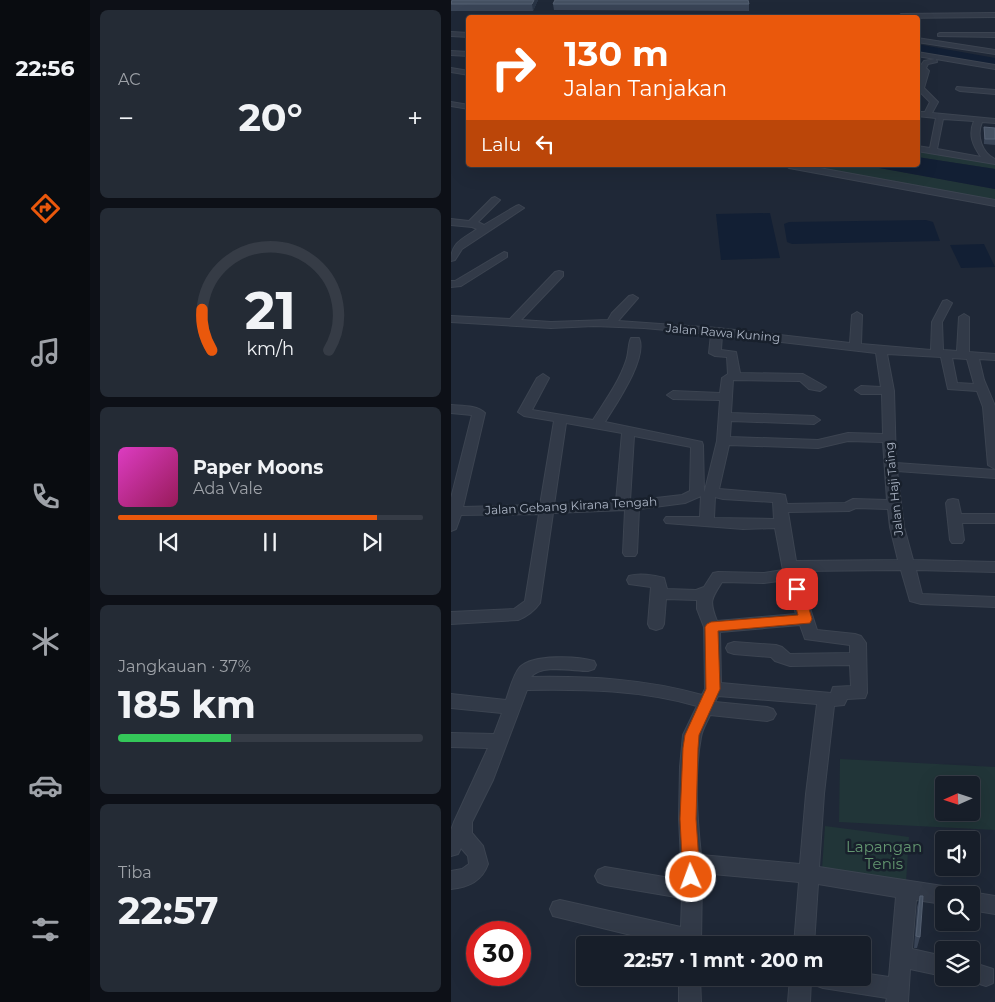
<!DOCTYPE html>
<html lang="id">
<head>
<meta charset="utf-8">
<style>
	:root { --surface:#171e29; --page:#242b35; --text:#f1f3f6; --muted:#9ea2a8; --line:#363c46; --accent:#ea580c }
	body { margin:0; font-family:Montserrat,sans-serif; background:var(--page); color:var(--text); height:100vh; display:flex; flex-direction:column; font-size:19px; white-space:nowrap }
	* { box-sizing:border-box; margin:0 }
	p { font-size:16px; color:var(--muted) }
	.icon { flex:none; width:28px; height:28px; fill:none; stroke:currentColor; stroke-width:2; stroke-linecap:round; stroke-linejoin:round }
	.map { position:relative; flex:1; overflow:hidden }
	.side { display:flex; flex-direction:column; gap:10px; padding:10px; background:#0d1017; width:361px }
	.side>* { flex:none }
	.hud { position:absolute; left:15px; top:15px; width:454px; height:152px; border-radius:5px; box-shadow:0 5px 20px #0002,0 0 0 1px var(--line); background:#ea580c; color:#fff; overflow:hidden }
	.needle { width:32px; rotate:267deg }
	.tools { position:absolute; left:484px; top:776px; display:grid; gap:10px }
	.tools a { display:grid; place-items:center; width:45px; height:45px; border-radius:5px; background:var(--surface); box-shadow:0 5px 20px #0002,0 0 0 1px var(--line); font-size:25px }
	.speed { position:absolute; left:15px; top:921px; display:flex; gap:10px; font-size:25px; font-weight:700; text-align:center }
	.speed>* { display:grid; place-content:center; width:65px; height:65px; border-radius:50%; background:var(--surface); box-shadow:0 5px 20px #0002,0 0 0 1px var(--line); line-height:1 }
	.speed .limit { border:8px solid #d22; background:#fff; color:#111 }
	.pin { position:absolute; display:grid; place-items:center; width:42px; height:42px; color:#fff; margin:-21px; border-radius:10px; box-shadow:0 2px 8px #0006 }
	.me { position:absolute; width:55px; margin:-28px; rotate:358deg; stroke-linejoin:round; filter:drop-shadow(0 0 4px #0008) }
	.turn { display:flex; align-items:center; gap:18px; height:105px; padding:0 15px; font-size:22px }
	.turn .icon { width:65px; height:65px; stroke-width:2.5 }
	.turn b { display:block; font-size:35px; line-height:42px }
	.then { display:flex; align-items:center; height:48px; padding:0 15px; background:#0003; gap:10px; font-size:19px }
	.big { font-size:38px; font-weight:700; line-height:1.1 }
	.side .widget { flex:1; display:flex; flex-direction:column; justify-content:center; gap:8px; min-width:0; padding:0 18px; border-radius:8px; background:var(--page) }
	.side .dial { align-items:center; gap:0 }
	.dial svg { height:130px; overflow:visible; fill:none; stroke:var(--line); stroke-width:7; stroke-linecap:round; text-anchor:middle }
	.dial text { fill:var(--text); stroke:none }
	.song { display:flex; align-items:center; gap:15px }
	.cover { width:60px; height:60px; border-radius:8px; background:linear-gradient(135deg,hsl(310 70% 55%),hsl(330 70% 35%)) }
	.played { height:5px; border-radius:2px; background:linear-gradient(90deg,var(--accent) 85%,var(--line) 85%) }
	.keys { display:flex; justify-content:space-around; direction:ltr }
	.heat { display:flex; justify-content:space-between; align-items:center; font-size:28px; direction:ltr }
	.charge { height:8px; border-radius:4px; background:linear-gradient(90deg,#34c759 37%,var(--line) 0) }
	.trip { position:absolute; left:125px; top:936px; width:295px; height:50px; border-radius:5px; background:var(--surface); box-shadow:0 5px 20px #0002,0 0 0 1px var(--line); font-weight:700; line-height:50px; text-align:center }
	main { display:flex; flex:1; min-height:0 }
	.dock { display:flex; flex-direction:column; width:90px; justify-content:space-around; align-items:center; background:#090c10; color:var(--muted) }
	.dock .icon { width:35px; height:35px }
	.dock .current { color:var(--accent) }
	.dock b { font-size:22px; color:var(--text) }
	.map>svg:first-child { display:block }
</style>
</head>
<body>
<main>
<nav class="dock">
<b>22:56</b>
<svg class="icon current" aria-label="directions" viewBox="0 0 24 24"><path d="M12 3l9 9-9 9-9-9zM9 14v-3h6M13 9l2 2-2 2"/></svg>
<svg class="icon" aria-label="music" viewBox="0 0 24 24"><path d="M9 18V5l10-2v13"/><circle cx="6" cy="18" r="3"/><circle cx="16" cy="16" r="3"/></svg>
<svg class="icon" aria-label="phone" viewBox="0 0 24 24"><path d="M5 4h4l2 5-3 2q2 4 5 5l2-3 5 2v4C11 20 4 13 5 4z"/></svg>
<svg class="icon" aria-label="climate" viewBox="0 0 24 24"><path d="M12 3v18M4 7l16 10M4 17L20 7"/></svg>
<svg class="icon" aria-label="car" viewBox="0 0 24 24"><path d="M5 17H2v-5l4-1 3-4h7l3 4 3 1v5h-3M9 17h6M6 11h13"/><circle cx="7" cy="17" r="2"/><circle cx="17" cy="17" r="2"/></svg>
<svg class="icon" aria-label="filters" viewBox="0 0 24 24"><path d="M4 7h16M4 17h16"/><circle cx="9" cy="7" r="2"/><circle cx="15" cy="17" r="2"/></svg>
</nav>
<section class="side">
<div class="widget"><p>AC</p>
<div class="heat"><a>−</a><b class="big">20°</b><a>+</a></div>
</div>
<div class="widget dial"><svg viewBox="0 0 100 80">
<path d="M14 69A42 42 0 1 1 86 69"/>
<path d="M14 69A42 42 0 0 1 8 44" stroke="#ea580c"/>
<text x="50" y="56" font-size="32" font-weight="700">21</text>
<text x="50" y="72" font-size="11">km/h</text>
</svg></div>
<div class="widget">
<div class="song"><i class="cover"></i><div><b>Paper Moons</b><p>Ada Vale</p></div></div>
<div class="played"></div>
<div class="keys"><svg class="icon" aria-label="previous" viewBox="0 0 24 24"><path d="M18 5L8 12l10 7zM5 5v14"/></svg><svg class="icon" aria-label="pause" viewBox="0 0 24 24"><path d="M8 5v14M16 5v14"/></svg><svg class="icon" aria-label="next" viewBox="0 0 24 24"><path d="M6 5l10 7-10 7zM19 5v14"/></svg></div>
</div>
<div class="widget"><p>Jangkauan · 37%</p><b class="big">185 km</b><div class="charge"></div></div>
<div class="widget"><p>Tiba</p><b class="big">22:57</b></div>
</section>
<div class="map">
<svg width="544" height="1002" viewBox="0 0 544 1002">
	<rect width="100%" height="100%" fill="#1f2837"/>
	<g fill="#213538" fill-rule="evenodd">
		<polygon points="466,148 544,162 544,169 466,157"/>
		<polygon points="337,165 412,165 544,189 544,203"/>
		<path d="M389,759L544,767V830L388,822ZM492,785H520V812H492Z"/>
		<polygon points="374,826 458,837 455,882 371,869"/>
	</g>
	<g fill="#121f34">
		<polygon points="466,44 544,58 544,66 466,54"/>
		<polygon points="466,157 544,169 544,189 412,165 466,165"/>
		<polygon points="319,213 329,258 270,260 265,214"/>
		<polygon points="475,220 482,222 489,241 341,244 336,242 333,224 338,222"/>
		<polygon points="533,244 544,267 510,268 499,245"/>
	</g>
	<g fill="none" stroke-linecap="round" stroke-linejoin="round">
		<g stroke="#3c4451" stroke-width="2">
			<g id="minor">
				<polygon points="544,13 544,17 446,18 450,14"/>
				<polygon points="0,32 18,33 18,37 0,36"/>
				<polygon points="489,33 544,33 544,37 487,36 487,34"/>
				<polygon points="466,38 544,50 544,54 466,42"/>
				<polygon points="0,51 18,52 18,56 0,55"/>
				<path d="M466,52L544,65V69L485,59L486,62L477,64L475,68L478,71L473,88L487,102L481,113L544,119V123L531,122C525,136 531,153 544,159V164L466,151V146L479,148L485,118L466,116V112H474L479,102L466,89L470,71L468,68L473,61L484,59L466,56ZM492,119L523,121C517,135 522,146 530,157L486,149Z"/>
				<polygon points="0,68 18,71 18,75 0,72"/>
				<polygon points="506,87 544,90 544,94 509,91 505,89"/>
				<polygon points="0,102 18,105 18,109 0,106"/>
				<polygon points="334,165 352,165 544,200 544,206 338,168"/>
				<path d="M44,197L49,200L27,222L33,225L65,206L68,205L73,208L11,249L4,260L0,261C0,242 12,239 26,229L21,227L0,225V219L18,221L41,198Z"/>
				<polygon points="53,252 56,253 56,257 10,286 0,287 0,281 4,281"/>
				<path d="M108,271L112,272V276L70,320L100,322L157,320L161,313L178,296L182,295L187,298L167,321L266,328L399,343L401,315L406,312L411,315L410,344L480,350L481,322L492,301L496,300L501,303L491,322L492,350L506,351L508,317L513,314L518,317V352L544,354V360L528,359L533,380L544,406V469L537,465L532,407L526,391L497,389L490,357L436,354L443,391L445,463L544,470V478L446,471L453,527L462,560L544,562V572L465,570L471,594L544,597V607L470,604L459,601L450,570L347,571L366,630L404,634L410,636L415,643L416,693L414,698L396,699L393,705L383,706L373,794L368,867L492,886L499,889L502,895H492V904L465,900L461,949L492,956V976L459,969L457,1002H435L436,998L372,988L364,985L361,978H411V973L438,977L445,897L367,884L363,945H343L348,882L251,873L250,945H221L102,916L99,909L102,902L109,900L230,927L231,898L154,885L147,882L144,876L147,870L154,867L231,880L228,819L229,767L232,735L246,706C190,690 133,689 76,690L42,780L21,822V833L32,846L37,864C31,881 18,887 0,889V871L11,869L18,864L17,856L10,848L7,854L0,856V830L3,822L37,748L0,747V733L43,734L51,713L0,708V694L55,700C59,689 62,675 69,667C82,654 127,656 143,661L145,665L143,669L137,671C121,671 91,664 80,677C138,676 195,679 251,695L254,689L253,627L246,609V600L215,599L213,624L211,628L205,630L199,628L197,624L200,587L178,584L176,580L178,576C188,573 203,575 213,578L216,589L245,590L253,587L262,573L267,572L313,573L332,570L324,528L292,529L215,523L213,520L215,517H249L250,496L234,503L188,509L186,553L184,556H174L172,553L174,510L102,513L89,603C84,610 75,617 67,620L0,624V612L63,609L74,601L88,514L10,515L5,529L0,531V498L21,415L0,413V405C11,406 26,405 34,413L12,507L89,505L103,421L73,416L67,412L86,378L92,374L98,378L81,410L142,420C154,401 168,382 175,361C178,353 177,344 180,338H188C197,358 165,404 154,422L251,442L252,445L253,492L254,490L266,441L269,400L222,399L216,395L222,391L269,393L271,378L277,374L276,357L264,356L258,353L260,334L193,328L143,326L100,328L0,322V316L59,319L104,272ZM271,335L425,353L430,387L410,386L404,390L410,394H431L432,434L397,433L367,440L279,437L280,421L363,424L369,420L363,416L280,413L282,380L349,381L358,389L369,391L375,387L352,374L289,373L285,352L270,350ZM501,358L516,359L523,384L506,383ZM115,423L171,433L165,502L103,505ZM183,436L240,447L239,491L231,495L179,501ZM397,441L432,442L436,500L402,499L394,503L336,504L334,495L329,494L268,489L278,445L367,448ZM264,497L272,499L322,502L323,519L263,518ZM405,508L437,509L439,527L447,560L345,561L337,512L398,511ZM335,580L345,614L266,621C258,601 260,599 271,582L313,583ZM349,625L354,639L399,645V653L339,654L331,647L325,645L283,642L277,644L275,648L277,652L283,654L320,657L324,661L339,666L399,665L400,686L382,687L380,693L270,683L269,632ZM267,696L366,704L355,794L349,864L250,855C246,817 243,775 250,737C251,730 256,722 259,715L316,721L322,719L325,714L322,709L316,707L264,702Z"/>
				<polygon points="502,499 507,500 510,514 544,514 544,523 511,523 513,540 511,543 501,543 499,540 495,503 497,500"/>
				<polygon points="520,892 544,896 544,914 520,910 520,895 513,895"/>
				<polygon points="520,962 542,969 542,983 535,986 513,979 512,978 520,978"/>
				<polygon points="228,978 249,978 250,1002 228,1002"/>
				<polygon points="339,978 360,978 359,1002 337,1002"/>
			</g>
		</g>
		<use href="#minor" fill="#323a48" fill-rule="evenodd"/>
	</g>
	<g fill="#394456">
		<polygon points="87,0 82,11 0,11 0,1"/>
		<polygon points="102,4 298,4 298,11 103,10"/>
		<polygon points="533,127 544,128 544,145 533,144"/>
		<polygon points="469,896 469,937 466,948 463,948 466,907"/>
	</g>
	<polygon fill="#293445" points="83,0 87,0 82,11 81,4"/>
	<g fill="#455162" stroke="#556072">
		<polygon points="1,0 83,0 81,4 0,4"/>
		<polygon points="104,0 297,0 298,4 102,4"/>
		<polygon points="533,127 544,128 544,139 534,139"/>
		<polygon points="469,896 472,896 469,937 465,936"/>
	</g>
	<polygon fill="#ea580c" stroke="#983908" points="346,585 352,589 361,619 359,623 267,631 269,689 248,735 247,748 245,819 249,877 246,883 240,885 235,883 232,877 229,819 232,748 234,735 255,689 254,627 256,624 260,622 347,615 340,589"/>
	<g text-anchor="middle" stroke-width="5" stroke-linejoin="round" paint-order="stroke">
		<g font-size="12" fill="#acb5c5" stroke="#18202c">
			<text transform="translate(272 333) rotate(5)" y="4">Jalan Rawa Kuning</text>
			<text transform="translate(443 489) rotate(-96)" y="4">Jalan Haji Taing</text>
			<text transform="translate(120 506) rotate(-3)" y="4">Jalan Gebang Kirana Tengah</text>
		</g>
		<g font-size="15" fill="#639670" stroke="#18202c">
			<text x="433" y="852">Lapangan<tspan x="433" dy="17">Tenis</tspan></text>
		</g>
	</g>
</svg>
<div class="tools">
<a><svg class="needle" viewBox="-14 -14 28 28"><path d="M0-13l5 13h-10z" fill="#e53935"/><path d="M0 13l5-13h-10z" fill="#9ea2a8"/></svg></a>
<a><svg class="icon" aria-label="sound" viewBox="0 0 24 24"><path d="M4 9h4l5-4v14l-5-4H4zM17 9q2 3 0 6"/></svg></a>
<a><svg class="icon" aria-label="search" viewBox="0 0 24 24"><circle cx="10" cy="10" r="6"/><path d="M15 15l6 6"/></svg></a>
<a><svg class="icon" aria-label="layers" viewBox="0 0 24 24"><path d="M12 4l9 5-9 5-9-5zM3 14l9 5 9-5"/></svg></a>
</div>
<div class="speed"><div class="limit">30</div></div>
<div class="pin" style="left:346px;top:589px;background:#d93025"><svg class="icon" aria-label="arrive" viewBox="0 0 24 24"><path d="M6 21V4h12l-3 4 3 4H6"/></svg></div>
<svg class="me" style="left:240px;top:877px" viewBox="-20 -20 40 40"><circle r="17" fill="#ea580c" stroke="#fff" stroke-width="3"/><path d="M0-11L8 9 0 5-8 9z" fill="#fff"/></svg>
<div class="trip">22:57 · 1 mnt · 200 m</div>
<div class="hud">
<div class="turn"><svg class="icon" aria-label="right" viewBox="0 0 24 24"><path d="M7 20v-9h11M14 6l5 5-5 5"/></svg><div><b>130 m</b>Jalan Tanjakan</div></div>
<div class="then">Lalu<svg class="icon" aria-label="left" viewBox="0 0 24 24"><path d="M17 20v-9H6M10 6l-5 5 5 5"/></svg></div>
</div>
</div>
</main>
</body>
</html>
